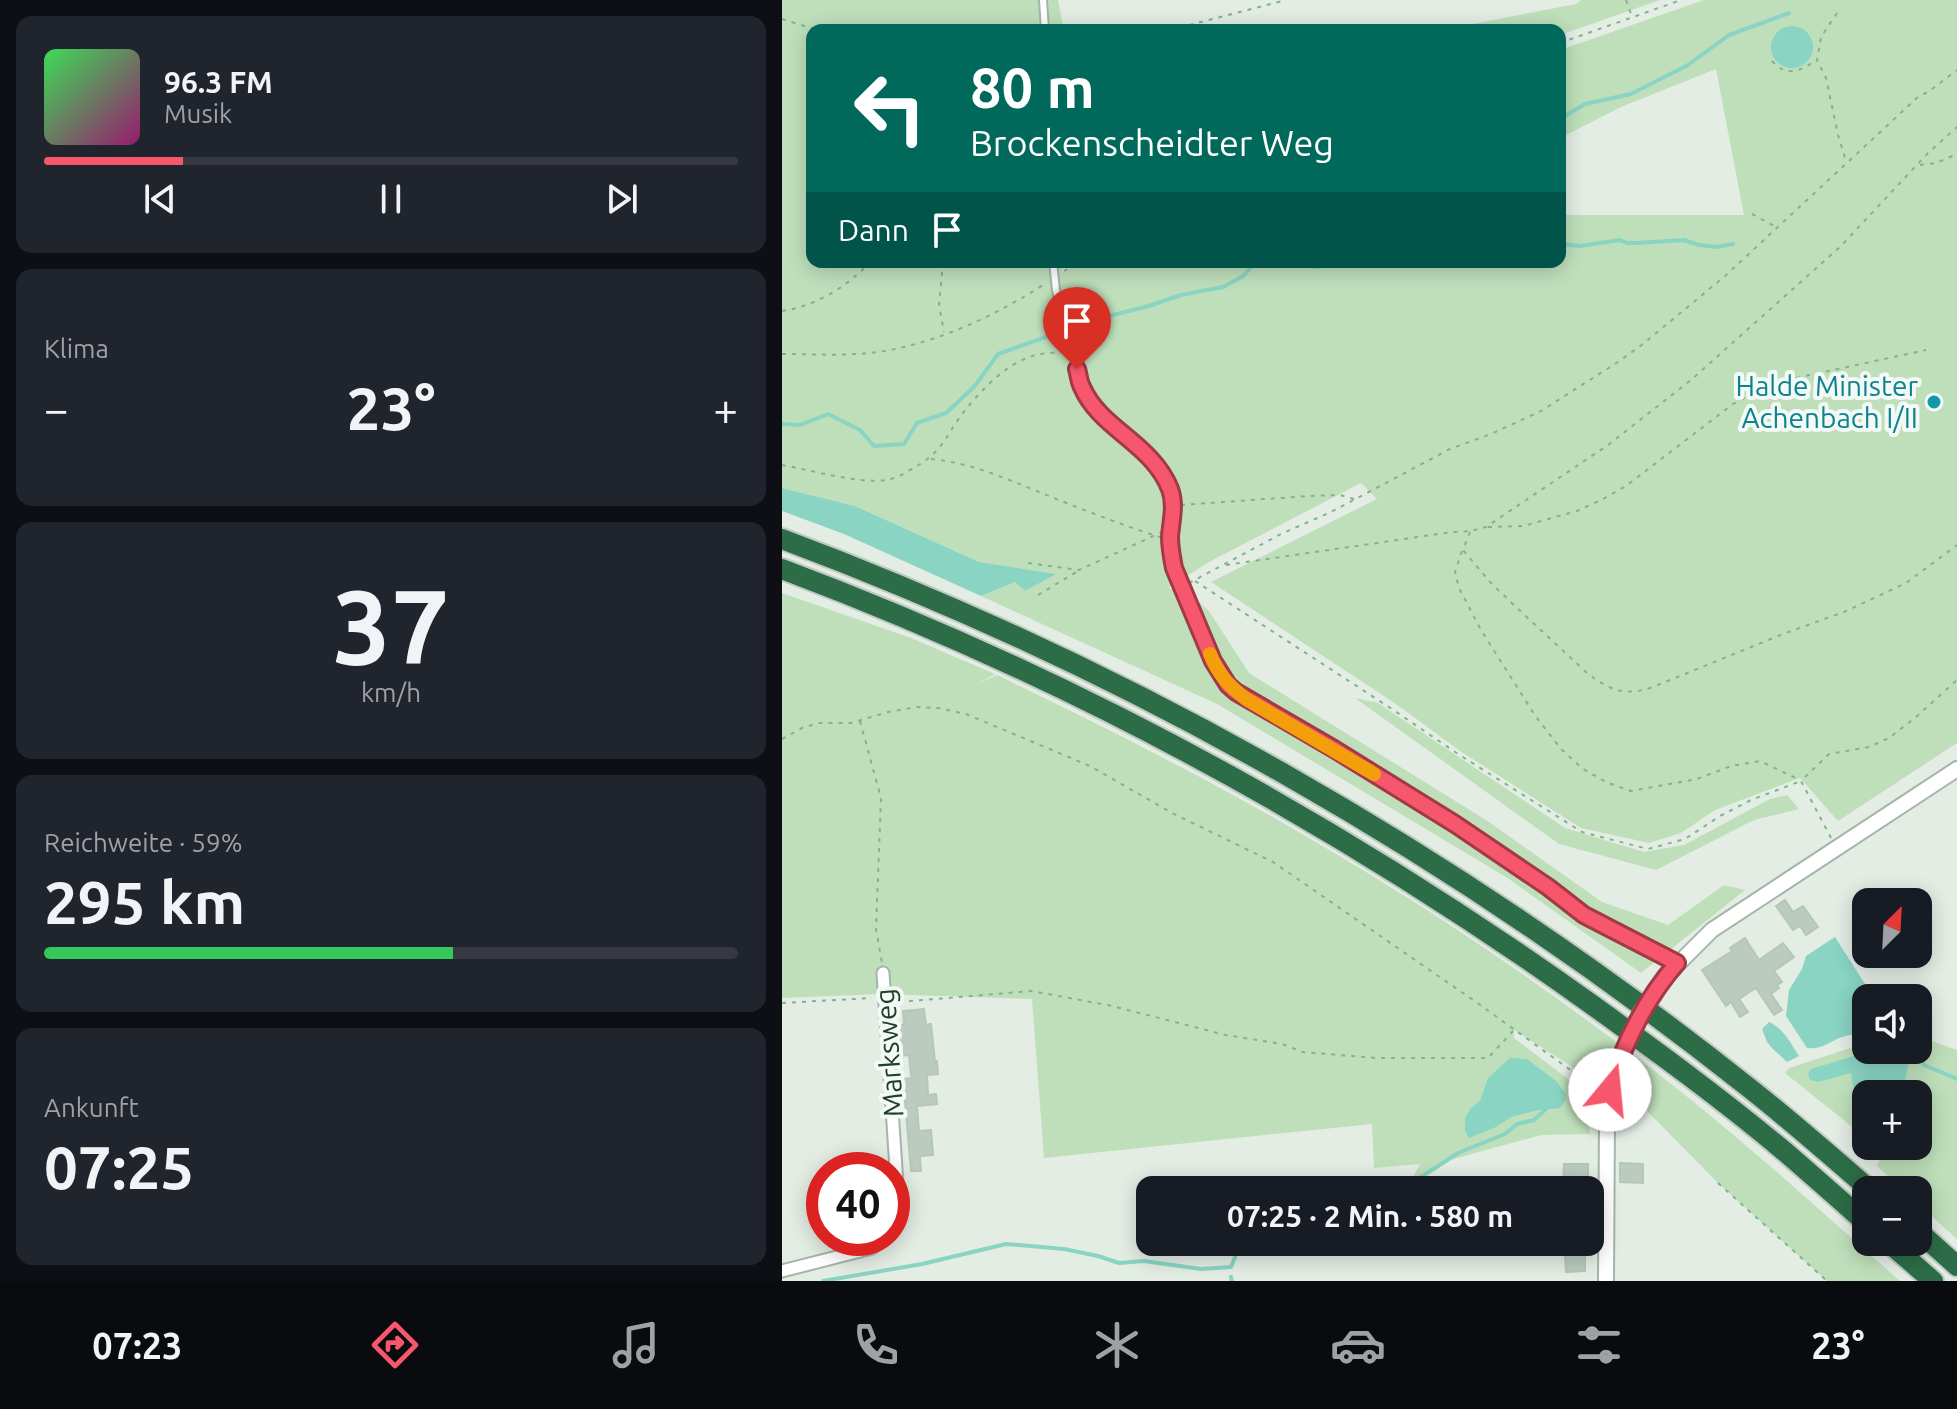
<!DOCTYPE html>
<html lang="de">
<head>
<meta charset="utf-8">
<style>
	:root { --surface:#171b24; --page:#20242c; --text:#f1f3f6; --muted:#9ea1a6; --line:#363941; --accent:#f7576c }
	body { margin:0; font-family:Ubuntu,sans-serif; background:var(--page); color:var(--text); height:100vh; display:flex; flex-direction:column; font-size:30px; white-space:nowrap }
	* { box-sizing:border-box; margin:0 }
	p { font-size:26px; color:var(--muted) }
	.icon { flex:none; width:44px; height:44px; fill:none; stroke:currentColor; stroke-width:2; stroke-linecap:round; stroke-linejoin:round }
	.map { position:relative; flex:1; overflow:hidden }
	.panel { display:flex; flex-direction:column; gap:16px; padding:16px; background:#0d0f14; width:782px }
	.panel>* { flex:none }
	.guide { position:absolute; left:24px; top:24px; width:760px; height:244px; border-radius:16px; box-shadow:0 4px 20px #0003; background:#00695c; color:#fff; overflow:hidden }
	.needle { width:52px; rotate:24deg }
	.buttons { position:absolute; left:1070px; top:888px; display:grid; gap:16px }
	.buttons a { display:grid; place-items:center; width:80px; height:80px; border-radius:16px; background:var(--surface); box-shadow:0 4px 20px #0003; font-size:40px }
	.speed { position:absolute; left:24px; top:1152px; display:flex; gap:16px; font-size:40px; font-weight:700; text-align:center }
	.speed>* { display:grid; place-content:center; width:104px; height:104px; border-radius:50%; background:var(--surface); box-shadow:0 4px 20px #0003; line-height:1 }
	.speed .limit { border:12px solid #d22; background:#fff; color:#111 }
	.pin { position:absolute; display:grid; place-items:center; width:68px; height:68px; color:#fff; margin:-82px -34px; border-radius:50% 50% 50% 0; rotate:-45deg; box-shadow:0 0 8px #0007 }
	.pin .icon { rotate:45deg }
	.me { position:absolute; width:88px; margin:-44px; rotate:17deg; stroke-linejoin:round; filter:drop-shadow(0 0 6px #0008) }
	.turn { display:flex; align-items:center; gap:28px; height:168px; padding:0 32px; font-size:36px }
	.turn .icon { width:104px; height:104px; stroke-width:2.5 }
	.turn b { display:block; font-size:56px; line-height:68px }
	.then { display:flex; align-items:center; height:76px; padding:0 32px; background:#0003; gap:16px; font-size:30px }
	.big { font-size:60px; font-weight:700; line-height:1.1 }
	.panel .widget { flex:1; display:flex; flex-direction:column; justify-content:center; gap:12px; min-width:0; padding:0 28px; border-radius:16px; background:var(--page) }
	.panel .dial { align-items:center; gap:0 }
	.dial b { font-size:104px; line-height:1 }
	.song { display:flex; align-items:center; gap:24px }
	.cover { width:96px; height:96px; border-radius:12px; background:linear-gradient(135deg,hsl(130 70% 55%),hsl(320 70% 35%)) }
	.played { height:8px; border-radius:4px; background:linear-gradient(90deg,var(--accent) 20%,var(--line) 20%) }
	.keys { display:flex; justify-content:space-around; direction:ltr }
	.heat { display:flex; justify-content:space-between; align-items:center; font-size:44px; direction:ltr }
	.charge { height:12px; border-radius:6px; background:linear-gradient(90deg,#34c759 59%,var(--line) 0) }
	.trip { position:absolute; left:354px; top:1176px; width:468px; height:80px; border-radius:16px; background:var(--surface); box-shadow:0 4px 20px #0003; font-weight:700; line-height:80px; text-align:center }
	.tabs { display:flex; height:128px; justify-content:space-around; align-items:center; background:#090b0e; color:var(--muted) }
	.tabs .icon { width:56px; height:56px }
	.tabs .on { color:var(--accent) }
	.tabs b { font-size:36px; color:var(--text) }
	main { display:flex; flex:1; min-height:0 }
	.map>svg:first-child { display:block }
</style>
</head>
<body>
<main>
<section class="panel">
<div class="widget">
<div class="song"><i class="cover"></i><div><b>96.3 FM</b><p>Musik</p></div></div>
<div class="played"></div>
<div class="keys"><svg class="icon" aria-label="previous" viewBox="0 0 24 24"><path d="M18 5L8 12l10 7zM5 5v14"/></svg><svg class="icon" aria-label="pause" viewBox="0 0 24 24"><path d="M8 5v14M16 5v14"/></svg><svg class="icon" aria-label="next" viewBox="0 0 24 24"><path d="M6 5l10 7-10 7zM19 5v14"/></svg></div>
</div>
<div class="widget"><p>Klima</p>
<div class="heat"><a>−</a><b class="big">23°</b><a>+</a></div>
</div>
<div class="widget dial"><b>37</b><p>km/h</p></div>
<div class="widget"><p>Reichweite · 59%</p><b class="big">295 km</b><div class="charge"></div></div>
<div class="widget"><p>Ankunft</p><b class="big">07:25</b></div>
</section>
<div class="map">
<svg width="1175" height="1281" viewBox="0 0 1175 1281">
	<rect width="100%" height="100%" fill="#e3ede4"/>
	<g fill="#bfdfbb">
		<polygon points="0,0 276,0 282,30 30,30 30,262 284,262 280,272 301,262 778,262 778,215 962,215 934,69 839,107 778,138 778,50 922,0 1175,0 1175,743 1056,821 1018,778 933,810 899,833 867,843 799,828 678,751 614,704 429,582 595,499 579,483 427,562 386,588 410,596 427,611 467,673 704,820 820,902 886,925 942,885 963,890 859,973 724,877 435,704 199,596 233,582 243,591 273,574 197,562 73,506 0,488"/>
		<polygon points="799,0 878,0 778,35 778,30 659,30 794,4"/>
		<path d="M0,593L129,638L213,674L195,684L215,675C324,728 433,782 537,844C647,908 753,980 854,1057C946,1126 1032,1205 1118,1281H1045L936,1183L865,1111L843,1100L732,1030V1038L786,1079L802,1112L809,1134L759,1135L668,1160L624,1190L638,1164L592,1168L590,1124L262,1158L250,999L98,994L0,998Z"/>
		<polygon points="573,698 596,703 783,828 862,852 902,845 988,799 1005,795 1017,809 972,820 874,870 777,844"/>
		<polygon points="1136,1030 1147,1040 1175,1050 1175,1239 1136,1204 1136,1190 1121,1190 1095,1166 1101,1152 1093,1146 1136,1146 1136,1094 1084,1094 1084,1138 1003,1073 1007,1068 1084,1043 1084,1050 1136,1050"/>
	</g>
	<g fill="#89d4c3">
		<circle cx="1010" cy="47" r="21"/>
		<polygon points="0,488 73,506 197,562 274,574 243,591 233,582 199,596 62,534 0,511"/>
		<path d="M1053,937L1092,998H1084V1031C1075,1034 1066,1035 1057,1038C1046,1043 1038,1050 1025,1048L1004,1016L1007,990L1020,969L1024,956Z"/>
		<path d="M987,1022C1002,1029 1008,1042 1017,1056L1005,1062L990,1048L985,1042L980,1029Z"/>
		<path d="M1092,1050H1116L1128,1058L1123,1079L1112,1094H1084V1110C1071,1102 1072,1087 1069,1073L1036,1082L1028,1080L1026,1074L1029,1069Z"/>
		<polygon points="728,1058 745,1059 774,1081 784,1094 783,1101 778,1108 756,1110 729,1117 714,1127 687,1138 683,1131 683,1118 689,1108 698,1101 706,1078"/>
	</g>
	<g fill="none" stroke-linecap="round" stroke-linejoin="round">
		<g stroke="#89d4c3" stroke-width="4">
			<polyline points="778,119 803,104 849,94 906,65 947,35 1007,13"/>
			<polyline points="778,244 798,246 838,240 845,243 855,243 902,240 917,245 934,247 951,244"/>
			<polyline points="520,262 527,266 533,267 574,262"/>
			<polyline points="0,424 18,425 46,414 78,430 92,446 122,444 135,423 164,413 192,387 216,354 315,319 367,306 399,295 441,287 461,276 474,262"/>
			<polyline points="1118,1056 1128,1054 1139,1058 1142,1065 1175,1079"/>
			<polyline points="619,1190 676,1153 723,1134 735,1124 752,1120 766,1107"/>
			<polyline points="457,1249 460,1242"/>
			<polyline points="449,1277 450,1281"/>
			<polyline points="41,1281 140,1264 224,1244 282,1249 316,1256 337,1263 362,1261 419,1269 449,1267 455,1252"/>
		</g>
	</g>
	<g fill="#bbcbbf" stroke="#b5c7b8" stroke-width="2">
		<polygon points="1003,900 1011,912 1021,906 1036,927 1024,935 1018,926 1011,930 994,906"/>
		<polygon points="963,938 977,960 1001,943 1012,957 992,971 1000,982 995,985 997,988 989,994 1000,1010 992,1015 974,988 957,999 966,1012 958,1017 949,1002 944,1006 920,970 950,951 948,948"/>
		<polygon points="142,1009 144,1025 149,1024 153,1062 155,1061 156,1074 145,1075 146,1095 154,1094 155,1104 135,1106 137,1131 149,1130 151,1155 138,1156 139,1171 129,1171 121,1079 130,1078 129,1075 127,1055 119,1056 116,1027 122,1024 121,1011"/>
		<polygon points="838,1163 861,1164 861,1183 838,1182"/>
		<polygon points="782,1164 806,1164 806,1187 781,1187"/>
		<polygon points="783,1255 803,1255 803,1271 784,1272"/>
	</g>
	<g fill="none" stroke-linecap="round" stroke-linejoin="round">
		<g stroke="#a5b5a9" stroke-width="10">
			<g id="service">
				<polyline points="261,0 263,30"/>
				<polyline points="271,262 274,290 300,388 324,418 366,455 377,468 388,490 391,505 388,551 392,568 431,661 446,685 454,692 552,749 673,824 766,887 802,915 895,963"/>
			</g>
		</g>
		<g stroke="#a5b5a9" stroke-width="15">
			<g id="minor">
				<polyline points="101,973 116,1199 116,1211 110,1229"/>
				<polyline points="0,1271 90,1248 104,1238"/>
			</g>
		</g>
		<g stroke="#a5b5a9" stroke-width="18">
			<g id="tertiary">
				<polyline points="885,975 930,930 1175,769"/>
				<polyline points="824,1281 825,1118 828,1090 834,1070"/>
			</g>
		</g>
		<g stroke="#c1c9c4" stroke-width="24">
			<g id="motorway">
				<path d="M0,539C348,669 675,856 966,1087C1008,1120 1048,1155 1088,1190"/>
				<path d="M0,569C288,677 559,825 809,1004C874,1051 940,1099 1002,1151C1030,1175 1057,1199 1084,1223"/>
				<polyline points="1136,1231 1175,1266"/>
				<polyline points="1106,1242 1151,1281"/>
			</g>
		</g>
		<g stroke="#82b290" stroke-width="2" stroke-dasharray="4 6" stroke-linecap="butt">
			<polyline points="844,0 850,17"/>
			<polyline points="1055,13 1039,37 1035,60 1044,78 1056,135 1064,161"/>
			<polyline points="0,19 35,30"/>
			<polyline points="388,30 504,0"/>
			<polyline points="778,43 899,0"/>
			<path d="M990,61C1004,77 1017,72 1033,61"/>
			<polyline points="1138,165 1154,163 1175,154"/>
			<polyline points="970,214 994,227"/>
			<polyline points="161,262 157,305 162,332"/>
			<polyline points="282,271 297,262"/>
			<path d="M0,311C34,306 65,287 88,262"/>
			<path d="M0,354C29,354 58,356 87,353C147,347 214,316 264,283"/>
			<path d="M149,459C189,463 220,477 257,492C297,508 339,525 381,538"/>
			<path d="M0,465C29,470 76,484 104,480C111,479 120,475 126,471C163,452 161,438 184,409C200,390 221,367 245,358C256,353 269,353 281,352"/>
			<polyline points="399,505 526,496 558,495 572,499"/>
			<polyline points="706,527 741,526 795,511 819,500 844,486 951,404 991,383 1144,350"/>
			<path d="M688,532L681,550L708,582L734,607L804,672C827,690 842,697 871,687L1001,634L1062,612L1124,583L1175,545"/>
			<polyline points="680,551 673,572 677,588 699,630 754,717 779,749 801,769 824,782 849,791 915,779 949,766 978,761 1018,780"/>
			<polyline points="246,563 297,570 380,532"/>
			<polyline points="444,565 670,532 689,531 704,527 826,445 909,380 1059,246 1146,153 1175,127"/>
			<polyline points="413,581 610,709 676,754 800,832 866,849 903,839 938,816 969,800 1019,781"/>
			<polyline points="407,583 499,534 549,512 668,449 709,434 759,411 836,362 861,344 943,276 1137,96 1146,92 1175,70"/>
			<polyline points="256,595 296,571"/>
			<polyline points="78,721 99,798 94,929 100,963"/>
			<polyline points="0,739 20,728 37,723 69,723 106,712 135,707 156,708 184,714 308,766 390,813 491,862 694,1002 815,1089"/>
			<polyline points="1049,838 1019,781 1047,754 1087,747 1107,738 1134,717 1175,680"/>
			<polyline points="117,1002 250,991 330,1006 444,1035 500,1044 521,1052 594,1058 706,1058 731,1031"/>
			<polyline points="0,1003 90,998"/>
			<polyline points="936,1183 1045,1281"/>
		</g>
		<use href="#service" stroke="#fff" stroke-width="6"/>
		<use href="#minor" stroke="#fff" stroke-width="11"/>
		<use href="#tertiary" stroke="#fff" stroke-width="14"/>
		<use href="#motorway" stroke="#2c6d47" stroke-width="20"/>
		<g stroke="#a5b5a9" stroke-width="18" stroke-linecap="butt">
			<polyline id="tertiary-bridge" points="834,1070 858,1014 885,975"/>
		</g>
		<use href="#tertiary-bridge" stroke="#fff" stroke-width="14"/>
	</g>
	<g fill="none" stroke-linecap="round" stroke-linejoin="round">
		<g stroke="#a13946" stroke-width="20">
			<path id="route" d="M295,369C297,375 297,382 300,387C318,429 370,443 388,489C394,505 389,521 388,537C388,548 390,557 392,568L431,661L446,685L454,692L552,749L673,824L766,887L802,915L895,963C862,1001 842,1042 828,1090"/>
		</g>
		<use href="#route" stroke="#f7576c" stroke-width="14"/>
		<path stroke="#f59e0b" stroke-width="14" d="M428,654C436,674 447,686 464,699L592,774"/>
	</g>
	<circle fill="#0f9aa8" stroke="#f3f9f4" stroke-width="3" cx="1152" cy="402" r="8"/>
	<g text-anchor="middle" stroke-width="8" stroke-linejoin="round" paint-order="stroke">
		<g font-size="28" fill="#0d838f" stroke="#f3f9f4" text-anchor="end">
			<text x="1136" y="396">Halde Minister<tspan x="1136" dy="32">Achenbach I/II</tspan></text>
		</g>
		<g font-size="28" fill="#223f2c" stroke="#f3f9f4">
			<text transform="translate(107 1053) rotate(-94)" y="10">Marksweg</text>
		</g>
	</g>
</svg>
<div class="buttons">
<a><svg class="needle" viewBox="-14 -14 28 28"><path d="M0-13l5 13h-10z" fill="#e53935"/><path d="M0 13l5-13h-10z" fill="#9ea1a6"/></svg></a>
<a><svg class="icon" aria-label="sound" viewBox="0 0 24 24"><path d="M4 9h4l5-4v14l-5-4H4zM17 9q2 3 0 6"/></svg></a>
<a>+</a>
<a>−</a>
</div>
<div class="speed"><div class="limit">40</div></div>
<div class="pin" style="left:295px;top:369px;background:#d93025"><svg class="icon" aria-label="arrive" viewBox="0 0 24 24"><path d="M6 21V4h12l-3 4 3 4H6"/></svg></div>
<svg class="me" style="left:828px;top:1090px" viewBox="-20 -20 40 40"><circle r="19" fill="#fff"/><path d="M0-13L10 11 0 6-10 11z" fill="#f7576c"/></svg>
<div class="trip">07:25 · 2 Min. · 580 m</div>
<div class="guide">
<div class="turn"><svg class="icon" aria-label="left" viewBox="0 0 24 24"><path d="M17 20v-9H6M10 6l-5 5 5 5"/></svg><div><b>80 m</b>Brockenscheidter Weg</div></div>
<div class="then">Dann<svg class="icon" aria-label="arrive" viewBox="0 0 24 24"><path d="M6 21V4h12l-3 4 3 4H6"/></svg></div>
</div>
</div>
</main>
<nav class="tabs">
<b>07:23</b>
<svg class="icon on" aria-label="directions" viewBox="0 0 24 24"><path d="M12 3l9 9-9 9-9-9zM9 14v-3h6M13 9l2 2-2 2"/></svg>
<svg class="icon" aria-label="music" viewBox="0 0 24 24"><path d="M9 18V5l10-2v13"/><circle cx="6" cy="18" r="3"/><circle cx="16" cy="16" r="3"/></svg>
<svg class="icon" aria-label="phone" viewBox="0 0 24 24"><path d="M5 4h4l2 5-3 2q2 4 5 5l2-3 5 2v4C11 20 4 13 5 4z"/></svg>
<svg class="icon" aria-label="climate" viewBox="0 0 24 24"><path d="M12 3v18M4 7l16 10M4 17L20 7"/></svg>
<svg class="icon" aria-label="car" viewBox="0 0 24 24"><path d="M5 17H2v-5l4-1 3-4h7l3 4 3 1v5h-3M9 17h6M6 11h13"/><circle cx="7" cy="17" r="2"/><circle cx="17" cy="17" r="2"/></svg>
<svg class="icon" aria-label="filters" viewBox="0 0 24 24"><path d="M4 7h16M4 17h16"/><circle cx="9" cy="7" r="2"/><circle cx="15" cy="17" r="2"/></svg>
<b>23°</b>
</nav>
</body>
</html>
